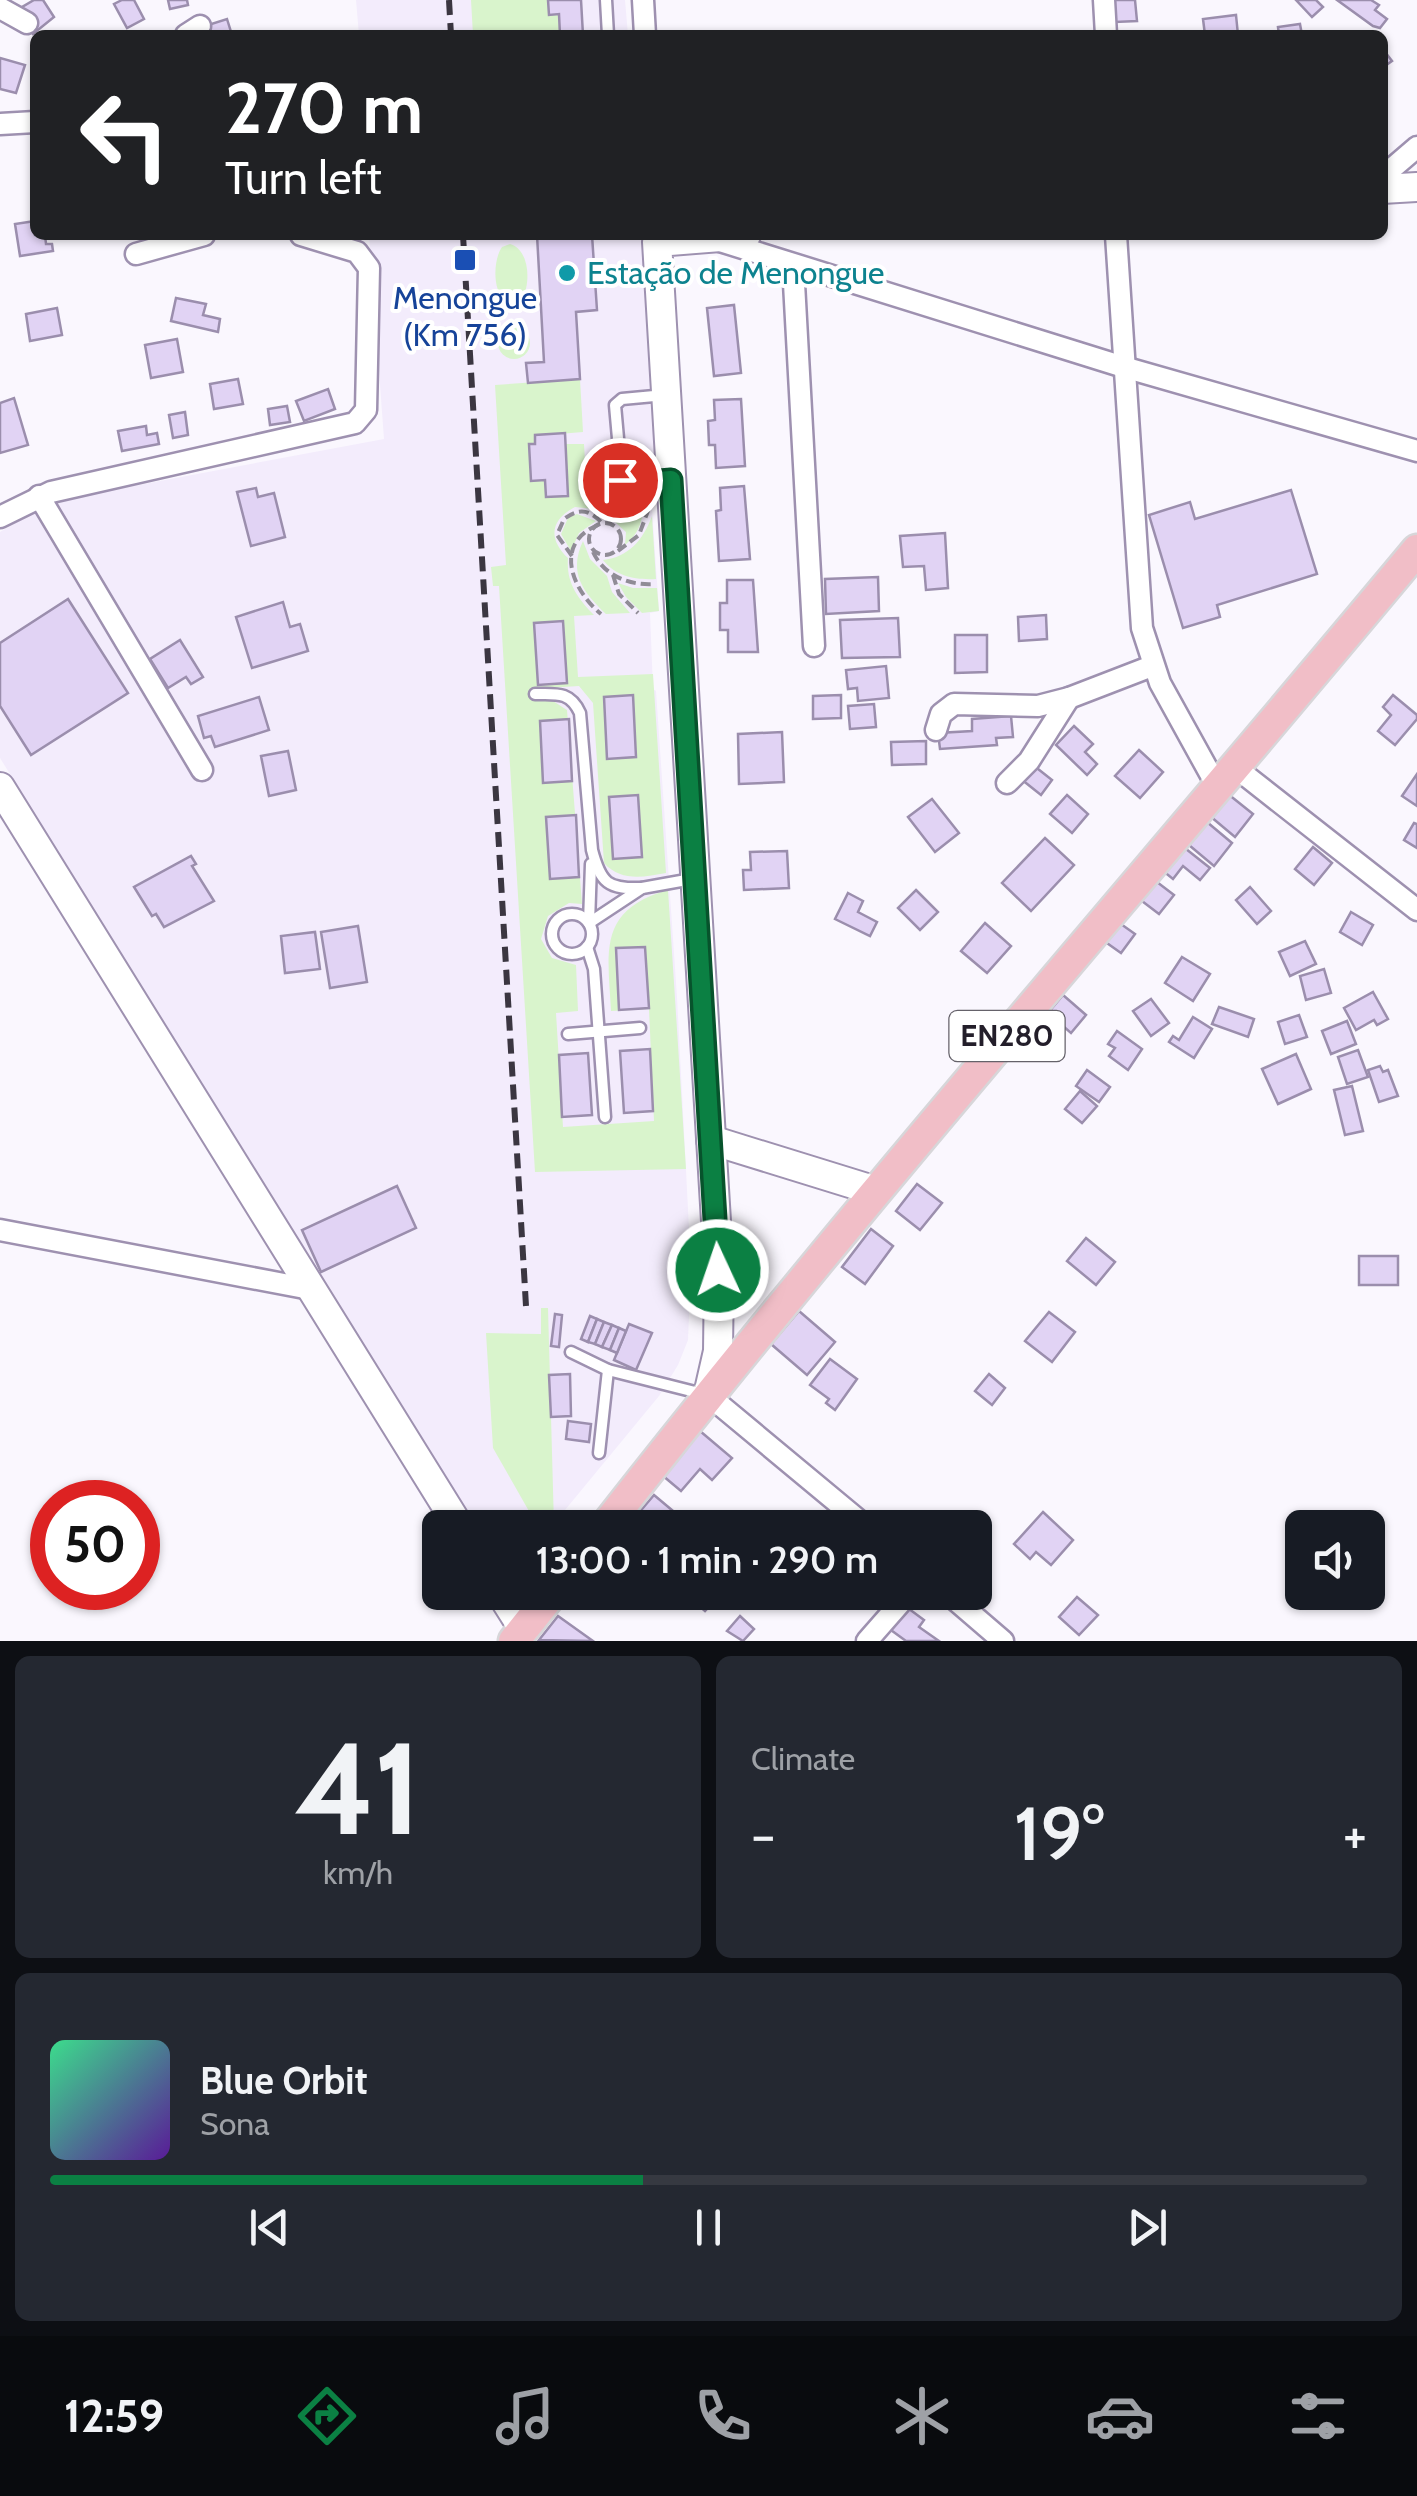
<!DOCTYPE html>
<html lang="en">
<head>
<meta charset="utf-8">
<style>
	:root { --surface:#171b24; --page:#242831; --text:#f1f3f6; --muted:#9ea1a6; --line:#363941; --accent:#0b8043 }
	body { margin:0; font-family:Cabin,sans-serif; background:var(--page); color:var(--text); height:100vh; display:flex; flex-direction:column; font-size:38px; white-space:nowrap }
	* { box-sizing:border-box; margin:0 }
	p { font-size:32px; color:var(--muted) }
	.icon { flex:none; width:55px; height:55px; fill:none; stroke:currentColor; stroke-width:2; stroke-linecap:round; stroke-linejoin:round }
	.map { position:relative; height:1641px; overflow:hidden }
	.panel { display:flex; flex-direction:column; gap:15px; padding:15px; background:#0d0f14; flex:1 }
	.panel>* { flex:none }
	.hud { position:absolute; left:30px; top:30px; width:1358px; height:210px; border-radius:15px; box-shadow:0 2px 8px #0004; background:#202124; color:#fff; overflow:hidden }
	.fabs { position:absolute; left:1285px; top:1510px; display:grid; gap:20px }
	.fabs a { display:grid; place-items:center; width:100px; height:100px; border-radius:15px; background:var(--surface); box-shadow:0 2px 8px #0004; font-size:50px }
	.speed { position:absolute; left:30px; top:1480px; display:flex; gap:20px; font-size:50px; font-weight:700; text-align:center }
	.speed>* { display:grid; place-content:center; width:130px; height:130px; border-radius:50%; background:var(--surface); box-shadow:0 2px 8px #0004; line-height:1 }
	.speed .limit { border:15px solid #d22; background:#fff; color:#111 }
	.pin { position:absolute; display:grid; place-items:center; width:85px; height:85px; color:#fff; margin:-42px; border:5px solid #fff; border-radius:50%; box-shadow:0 2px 10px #0007 }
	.me { position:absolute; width:110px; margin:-55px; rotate:357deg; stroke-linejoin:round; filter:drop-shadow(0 0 8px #0008) }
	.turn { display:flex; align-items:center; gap:35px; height:210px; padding:0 30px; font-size:45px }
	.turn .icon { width:130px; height:130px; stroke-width:2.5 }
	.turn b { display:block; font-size:70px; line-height:85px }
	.big { font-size:75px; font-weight:600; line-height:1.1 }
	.panel .card { flex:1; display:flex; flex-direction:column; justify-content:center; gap:15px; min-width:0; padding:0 35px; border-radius:15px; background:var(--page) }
	.panel .dial { align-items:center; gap:0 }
	.dial b { font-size:130px; line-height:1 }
	.song { display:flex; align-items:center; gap:30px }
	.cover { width:120px; height:120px; border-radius:15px; background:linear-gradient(135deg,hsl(150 70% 55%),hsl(270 70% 35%)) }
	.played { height:10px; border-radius:5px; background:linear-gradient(90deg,var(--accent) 45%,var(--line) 45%) }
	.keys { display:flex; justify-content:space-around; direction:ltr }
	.heat { display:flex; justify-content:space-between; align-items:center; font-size:55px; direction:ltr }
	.panel .tiles { flex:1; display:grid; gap:15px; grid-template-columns:1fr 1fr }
	.card:last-child { grid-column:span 2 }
	.trip { position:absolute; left:422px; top:1510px; width:570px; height:100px; border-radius:15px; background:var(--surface); box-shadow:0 2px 8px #0004; font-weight:600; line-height:100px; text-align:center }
	.tabs { display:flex; height:160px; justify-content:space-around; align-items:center; background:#090b0e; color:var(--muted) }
	.tabs .icon { width:70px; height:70px }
	.tabs .selected { color:var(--accent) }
	.tabs b { font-size:45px; color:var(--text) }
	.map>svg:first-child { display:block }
</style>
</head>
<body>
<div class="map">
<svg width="1417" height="1641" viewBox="0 0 1417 1641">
	<rect width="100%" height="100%" fill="#faf7fe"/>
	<g fill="#f3ecfc">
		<polygon points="356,0 625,0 628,35 359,35"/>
		<polygon points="369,235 641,235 658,493 651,494 659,611 650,613 653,689 656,691 677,997 691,1267 688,1340 678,1365 659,1396 551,1527 477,1527 0,758 0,532 53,501 384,439"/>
	</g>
	<g fill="#d9f4cc">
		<polygon points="471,0 548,0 549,15 559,14 560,35 473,35"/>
		<path d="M510,244C530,250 531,283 522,300C493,314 490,264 502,247Z"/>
		<circle cx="514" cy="343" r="16"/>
		<path d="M580,379L583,432L535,436V444H530L532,481L545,480L546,497L568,496L565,444H584L587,497H596L593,509L575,507C550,520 548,539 568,558C566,582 577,598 594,615L574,616L578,677L653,674L666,873C644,877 621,882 604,863L593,703L579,686L532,689V699L553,701L567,710L582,904L569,903L548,916L541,939L552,958L576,965L578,1011L556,1013L563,1127L654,1121L649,1009L611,1011C608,952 597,910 668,890L686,1169L535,1172L499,586H493L491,567L506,565L495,385Z"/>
		<path d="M641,494C646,514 641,532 625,545L626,532L615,522L623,510L620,496Z"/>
		<polygon points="577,514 596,521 579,533 571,551 561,534 568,518"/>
		<path d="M652,516L656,579C635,580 617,577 603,560C629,557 643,540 652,516Z"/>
		<path d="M583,541L590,559L607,576L612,592L630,613L606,614C583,592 568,573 583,541Z"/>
		<polygon points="618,583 633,588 657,588 659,611 642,613 626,597"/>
		<polygon points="541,1308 548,1308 554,1525 551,1527 538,1527 493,1448 486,1333 541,1334"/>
	</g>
	<g fill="#e1d3f4" stroke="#9b8ead" stroke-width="2.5">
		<polygon points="34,0 43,0 54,17 33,34 17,10"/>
		<polygon points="122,0 134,0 144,19 127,28 114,4"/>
		<polygon points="168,0 187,0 188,5 170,9"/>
		<polygon points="548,0 581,0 583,35 560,35 559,14 549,15"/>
		<polygon points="1114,0 1135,0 1137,21 1115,22"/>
		<polygon points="1296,0 1316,0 1323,7 1312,17"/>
		<polygon points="1337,0 1371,0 1379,5 1375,10 1387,19 1380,28 1373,26"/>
		<polygon points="1236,15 1238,35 1205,35 1203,19"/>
		<polygon points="227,19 232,35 211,35 208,25"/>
		<polygon points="1300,24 1302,35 1279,35 1278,27"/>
		<polygon points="1382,48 1392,61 1382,68"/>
		<polygon points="0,58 25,65 16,93 0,89"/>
		<polygon points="35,221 35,235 45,235 46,244 52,244 53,251 20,256 15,224"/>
		<polygon points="537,235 592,235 597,310 576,312 580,379 528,383 526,363 544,362"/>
		<polygon points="176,298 206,304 203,315 220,319 218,332 171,321"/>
		<polygon points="734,305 741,373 714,376 707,308"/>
		<polygon points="57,308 62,335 30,341 26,314"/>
		<polygon points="177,339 183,372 151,378 145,345"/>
		<polygon points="238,379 243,404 214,409 210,384"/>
		<polygon points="328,389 335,409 304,421 296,401"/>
		<polygon points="14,398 28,445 0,453 0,403"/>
		<polygon points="741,399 745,466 716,468 715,445 709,445 708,421 715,420 714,400"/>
		<polygon points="287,406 290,422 270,425 268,409"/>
		<polygon points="185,412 188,435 173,438 169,415"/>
		<polygon points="146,426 147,435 157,433 159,444 122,451 118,431"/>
		<polygon points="565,433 568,496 546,497 545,480 531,481 529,444 535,444 535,435"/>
		<polygon points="744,486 750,559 719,561 716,511 721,510 720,488"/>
		<polygon points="256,488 258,497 274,493 285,537 251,546 237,492"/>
		<polygon points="1291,490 1317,574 1217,605 1220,617 1183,628 1149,515 1190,502 1195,519"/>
		<polygon points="945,533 948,588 926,590 924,566 903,567 900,536"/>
		<polygon points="878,577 879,611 826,614 825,579"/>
		<polygon points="727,580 753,580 758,652 728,652 728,630 720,630 720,603 727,603"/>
		<polygon points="68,599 128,693 31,755 0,706 0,643"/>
		<polygon points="283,602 290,627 300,624 308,651 252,668 236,617"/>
		<polygon points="1046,615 1047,639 1019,641 1018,617"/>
		<polygon points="898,618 900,657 842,658 840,620"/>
		<polygon points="563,621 567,683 538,685 534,623"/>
		<polygon points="955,635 987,635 987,672 955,673"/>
		<polygon points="180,640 203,677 191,684 186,677 168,688 150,659"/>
		<polygon points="886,666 889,698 858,701 857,688 848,689 846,670"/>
		<polygon points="633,695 636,757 607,759 604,697"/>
		<polygon points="841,695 841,718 813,719 813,696"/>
		<polygon points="1393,695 1417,715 1417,719 1395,745 1378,731 1391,715 1383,707"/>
		<polygon points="259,697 269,730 215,747 211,736 204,738 198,716"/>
		<polygon points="874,704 876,727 850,729 848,706"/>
		<polygon points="1011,716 1013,737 996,738 997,745 940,749 938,733 972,731 972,719"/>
		<polygon points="569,719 572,781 543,783 540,721"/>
		<polygon points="1074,726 1093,744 1085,752 1097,764 1087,775 1056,745"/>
		<polygon points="782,732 784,782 739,784 738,734"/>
		<polygon points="926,741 926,764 892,765 891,742"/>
		<polygon points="1139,750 1163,772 1140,798 1115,776"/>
		<polygon points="288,751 296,790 269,796 261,756"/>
		<polygon points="1033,765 1052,780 1041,795 1021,779"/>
		<polygon points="1417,774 1417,806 1402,796"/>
		<polygon points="1228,794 1253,814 1235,837 1210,816"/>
		<polygon points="638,795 642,857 613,859 609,797"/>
		<polygon points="1067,795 1088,814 1072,833 1050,814"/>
		<polygon points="932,799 959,833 935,852 908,817"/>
		<polygon points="576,815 579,877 550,879 546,817"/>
		<polygon points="1201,817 1232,843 1214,866 1183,840"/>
		<polygon points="1414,823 1417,824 1417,848 1404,840"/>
		<polygon points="1045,838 1074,865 1031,911 1002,883"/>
		<polygon points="1181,845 1210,868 1200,880 1183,866 1173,879 1162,870"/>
		<polygon points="1313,847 1332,863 1314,885 1295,869"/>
		<polygon points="787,851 789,888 744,890 743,870 751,870 750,852"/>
		<polygon points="191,856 196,864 192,866 214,901 164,927 156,914 152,916 134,887"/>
		<polygon points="1153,879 1174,895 1159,914 1138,898"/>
		<polygon points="1250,887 1271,911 1257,924 1236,900"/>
		<polygon points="916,890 938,912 920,930 898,908"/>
		<polygon points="848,893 863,901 858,912 877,922 870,936 835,919"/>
		<polygon points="1351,912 1373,925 1362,945 1340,932"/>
		<polygon points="1111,917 1135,934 1121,953 1097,936"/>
		<polygon points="985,923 1011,946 987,973 961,951"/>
		<polygon points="358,926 367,982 330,988 321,932"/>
		<polygon points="315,932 320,969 285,973 281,936"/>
		<polygon points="1305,941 1316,964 1290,976 1279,952"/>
		<polygon points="645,947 649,1008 619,1010 616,948"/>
		<polygon points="1182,957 1210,974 1193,1001 1165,983"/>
		<polygon points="1324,969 1331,993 1306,1000 1300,976"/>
		<polygon points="1373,992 1388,1019 1377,1025 1374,1020 1356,1030 1344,1008"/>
		<polygon points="1063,995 1086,1015 1071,1033 1048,1013"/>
		<polygon points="1151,999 1169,1023 1151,1036 1133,1011"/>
		<polygon points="1219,1007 1254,1019 1248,1037 1212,1024"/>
		<polygon points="1299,1015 1307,1037 1285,1044 1278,1022"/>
		<polygon points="1193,1017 1212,1029 1194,1058 1169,1042 1173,1036 1179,1040"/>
		<polygon points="1347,1021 1356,1044 1331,1054 1322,1031"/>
		<polygon points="1117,1031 1142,1049 1128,1070 1109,1056 1115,1048 1108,1044"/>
		<polygon points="650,1049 653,1111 624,1113 620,1051"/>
		<polygon points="1358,1050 1368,1077 1347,1084 1338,1057"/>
		<polygon points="588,1053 592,1115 562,1117 559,1055"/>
		<polygon points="1296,1054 1311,1089 1278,1104 1262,1069"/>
		<polygon points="1380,1066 1383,1072 1388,1070 1398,1096 1379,1102 1368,1070"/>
		<polygon points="1087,1070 1110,1087 1099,1102 1076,1086"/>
		<polygon points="1352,1086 1363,1131 1345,1135 1334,1090"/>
		<polygon points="1080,1091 1097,1106 1082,1123 1065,1109"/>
		<polygon points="917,1184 942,1203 920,1230 896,1211"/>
		<polygon points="397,1186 416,1228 321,1272 302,1230"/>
		<polygon points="871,1229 893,1246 865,1284 842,1267"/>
		<polygon points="1086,1238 1115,1262 1096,1285 1067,1261"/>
		<rect x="1359" y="1256" width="39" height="29"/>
		<polygon points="799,1311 835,1342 807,1375 771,1344"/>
		<polygon points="1049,1312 1075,1332 1052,1362 1025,1341"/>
		<polygon points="555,1314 562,1315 559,1347 551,1346"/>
		<polygon points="590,1316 597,1319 588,1342 581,1339"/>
		<polygon points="597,1319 604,1322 595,1344 588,1342"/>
		<polygon points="604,1322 612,1325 602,1347 595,1344"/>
		<polygon points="629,1324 652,1333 636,1370 614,1360"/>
		<polygon points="612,1325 619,1328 610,1350 602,1347"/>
		<polygon points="619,1328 626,1331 617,1353 610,1350"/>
		<polygon points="830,1359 857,1379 835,1410 826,1403 829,1399 810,1385"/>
		<polygon points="570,1374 571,1416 551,1417 549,1375"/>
		<polygon points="989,1374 1005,1388 992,1405 975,1391"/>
		<polygon points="568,1421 591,1424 589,1442 566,1439"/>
		<polygon points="700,1431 732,1458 712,1480 700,1469 681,1491 662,1475"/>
		<polygon points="654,1495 679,1516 670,1528 638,1528 631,1522"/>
		<polygon points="1043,1512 1073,1540 1051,1565 1036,1552 1030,1559 1014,1544"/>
		<polygon points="683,1592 713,1592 718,1597 705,1611"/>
		<polygon points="1077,1597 1098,1615 1079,1635 1059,1617"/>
		<polygon points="901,1603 924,1620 919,1627 939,1641 906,1641 884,1625"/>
		<polygon points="558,1616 593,1641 539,1640"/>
		<polygon points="740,1616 754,1629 743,1641 727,1631"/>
	</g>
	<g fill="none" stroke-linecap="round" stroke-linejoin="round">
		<g stroke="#9e91b0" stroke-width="15">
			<g id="lane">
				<polyline points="606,0 608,35"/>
				<polyline points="665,395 622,399 615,405 622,483 668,480"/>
				<path d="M535,694C556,694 570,691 580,713L592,850C601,884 608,889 642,888"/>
				<circle cx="572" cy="934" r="20"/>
				<polyline points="589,923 642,888 692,879"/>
				<polyline points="589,923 591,864"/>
				<polyline points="587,947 594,969 605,1117"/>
				<polyline points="568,1034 640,1028"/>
				<polyline points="571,1352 608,1370 599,1453"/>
				<polyline points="608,1370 707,1395"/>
			</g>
		</g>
		<g stroke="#9e91b0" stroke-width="25">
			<g id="street">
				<polyline points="643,0 645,35"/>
				<polyline points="1104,0 1106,35"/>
				<polyline points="0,8 27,23"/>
				<polyline points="186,35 200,26"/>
				<polyline points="0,124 35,122"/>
				<polyline points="1382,177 1417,147"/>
				<polyline points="1116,235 1142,628 1160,683 1218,788"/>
				<polyline points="720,241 1127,368 1417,451"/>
				<polyline points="136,254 204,235"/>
				<polyline points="793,265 814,646"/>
				<polyline points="39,496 202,770"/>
				<polyline points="0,517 51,492 355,423 366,410 369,268 357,252 301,235"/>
				<polyline points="936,730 941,714 954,704 1038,706 1069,698 1152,666"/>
				<polyline points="1236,768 1417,910"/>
				<polyline points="1007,783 1029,761 1069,698"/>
				<polyline points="0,1230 310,1289"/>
				<polyline points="708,1395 868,1528"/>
				<polyline points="946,1592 1003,1641"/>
				<polyline points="867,1641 910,1592"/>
			</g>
		</g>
		<g stroke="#9e91b0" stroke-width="32">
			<g id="secondary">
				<polyline points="1382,189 1417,187"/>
				<polyline points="0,787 460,1528"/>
				<polyline points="711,1140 876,1191"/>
				<polyline points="708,1395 718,1351 719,1271 657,242 746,235"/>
				<polyline points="500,1592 524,1630"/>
			</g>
		</g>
		<g stroke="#d7d6d9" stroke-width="35">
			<g id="primary">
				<path d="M604,1528C865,1194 1146,876 1417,550"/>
				<polyline points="514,1641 553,1592"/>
			</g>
		</g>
		<g stroke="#908c96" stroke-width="4" stroke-dasharray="10 5" stroke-linecap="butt">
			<polyline points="597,517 599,497"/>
			<polyline points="610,522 620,507 616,496"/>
			<circle cx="605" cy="539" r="16"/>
			<path d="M598,525C552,544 573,591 601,614"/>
			<polyline points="618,551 639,535 649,508"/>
			<path d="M593,552C604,576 630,586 655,584"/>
			<path d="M572,556L557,535L564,519C580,507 590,510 603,524"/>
			<polyline points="613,575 619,594 638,613"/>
		</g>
		<use href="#lane" stroke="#fff" stroke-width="10"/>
		<use href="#street" stroke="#fff" stroke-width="20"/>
		<use href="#secondary" stroke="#fff" stroke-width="28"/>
		<use href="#primary" stroke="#f1bec7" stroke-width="30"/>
		<g stroke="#3b3641" stroke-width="6" stroke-dasharray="15 8" stroke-linecap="butt">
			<polyline points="449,0 451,35"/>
			<polyline points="463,235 526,1306"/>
		</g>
	</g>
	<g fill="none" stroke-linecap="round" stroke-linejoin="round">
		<g stroke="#07532c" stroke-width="25">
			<polyline id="route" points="620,480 626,484 671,480 718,1270"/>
		</g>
		<use href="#route" stroke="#0b8043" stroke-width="18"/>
	</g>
	<rect fill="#1a4fb4" stroke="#fff" stroke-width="4" x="453" y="248" width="24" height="24" rx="5"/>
	<circle fill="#0f9aa8" stroke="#fff" stroke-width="4" cx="567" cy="273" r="10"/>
	<g text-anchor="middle" stroke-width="8" stroke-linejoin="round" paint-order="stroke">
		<rect fill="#fff" stroke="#65626a" stroke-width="2.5" x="949.5" y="1011" width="115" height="50" rx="8"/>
		<g font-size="30" font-weight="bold" fill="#231e2a">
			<text x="1007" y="1046">EN280</text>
		</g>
		<g font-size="32" fill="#0d838f" stroke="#fff" text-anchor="start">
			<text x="587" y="284">Estação de Menongue</text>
		</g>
		<g font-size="32" fill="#164399" stroke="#fff">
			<text x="465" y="309">Menongue<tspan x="465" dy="37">(Km 756)</tspan></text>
		</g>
	</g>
</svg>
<div class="fabs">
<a><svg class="icon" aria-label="sound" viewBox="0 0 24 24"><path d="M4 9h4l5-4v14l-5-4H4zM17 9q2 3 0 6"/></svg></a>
</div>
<div class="speed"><div class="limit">50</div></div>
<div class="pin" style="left:620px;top:480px;background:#d93025"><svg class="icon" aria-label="arrive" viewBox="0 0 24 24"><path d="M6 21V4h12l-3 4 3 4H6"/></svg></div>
<svg class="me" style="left:718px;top:1270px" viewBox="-20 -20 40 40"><circle r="17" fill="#0b8043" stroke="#fff" stroke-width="3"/><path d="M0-11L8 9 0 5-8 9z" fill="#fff"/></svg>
<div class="trip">13:00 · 1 min · 290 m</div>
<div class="hud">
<div class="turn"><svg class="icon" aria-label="left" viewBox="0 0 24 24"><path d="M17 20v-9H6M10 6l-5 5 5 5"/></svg><div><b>270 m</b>Turn left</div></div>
</div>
</div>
<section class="panel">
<div class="tiles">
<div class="card dial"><b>41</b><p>km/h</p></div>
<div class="card"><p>Climate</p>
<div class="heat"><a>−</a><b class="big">19°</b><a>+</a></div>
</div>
<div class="card">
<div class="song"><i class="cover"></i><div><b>Blue Orbit</b><p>Sona</p></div></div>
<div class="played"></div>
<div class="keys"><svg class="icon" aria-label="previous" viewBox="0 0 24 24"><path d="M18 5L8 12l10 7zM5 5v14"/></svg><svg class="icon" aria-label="pause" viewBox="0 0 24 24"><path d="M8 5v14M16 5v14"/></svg><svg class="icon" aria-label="next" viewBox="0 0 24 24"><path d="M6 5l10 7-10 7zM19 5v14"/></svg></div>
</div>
</div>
</section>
<nav class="tabs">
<b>12:59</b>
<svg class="icon selected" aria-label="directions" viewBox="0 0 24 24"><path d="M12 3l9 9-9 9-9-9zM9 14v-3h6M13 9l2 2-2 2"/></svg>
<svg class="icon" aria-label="music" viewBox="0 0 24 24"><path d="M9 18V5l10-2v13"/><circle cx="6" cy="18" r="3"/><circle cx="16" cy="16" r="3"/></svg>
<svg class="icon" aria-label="phone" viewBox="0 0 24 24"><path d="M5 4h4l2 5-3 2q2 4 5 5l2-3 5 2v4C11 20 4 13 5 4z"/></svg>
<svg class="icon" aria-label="climate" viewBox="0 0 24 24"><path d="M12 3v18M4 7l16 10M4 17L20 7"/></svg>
<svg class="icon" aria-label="car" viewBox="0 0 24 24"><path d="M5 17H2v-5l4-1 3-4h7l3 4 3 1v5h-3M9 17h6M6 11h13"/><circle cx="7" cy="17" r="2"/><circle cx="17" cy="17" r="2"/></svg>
<svg class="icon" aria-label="filters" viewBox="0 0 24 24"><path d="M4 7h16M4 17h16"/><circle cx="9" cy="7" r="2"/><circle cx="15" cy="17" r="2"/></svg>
</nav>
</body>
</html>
